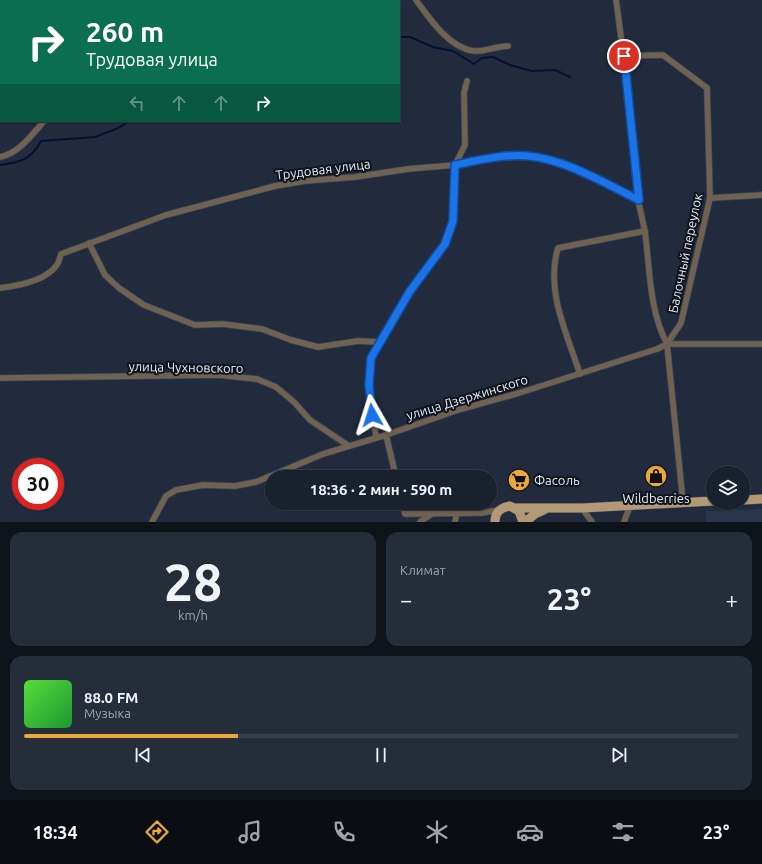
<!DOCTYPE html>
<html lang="ru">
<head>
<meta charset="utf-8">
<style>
	:root { --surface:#19202e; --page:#262d3a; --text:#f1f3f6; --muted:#9fa3aa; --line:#373e4a; --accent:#eca93b }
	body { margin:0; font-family:Ubuntu,sans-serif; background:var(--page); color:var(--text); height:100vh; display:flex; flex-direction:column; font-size:15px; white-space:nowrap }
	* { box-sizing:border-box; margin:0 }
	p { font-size:13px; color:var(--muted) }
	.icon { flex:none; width:22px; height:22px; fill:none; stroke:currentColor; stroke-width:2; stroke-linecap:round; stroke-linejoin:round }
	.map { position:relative; height:522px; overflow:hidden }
	.drawer { display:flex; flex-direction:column; gap:10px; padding:10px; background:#0e1219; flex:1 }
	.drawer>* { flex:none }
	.banner { position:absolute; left:0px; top:0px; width:400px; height:122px; box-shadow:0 1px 3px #0004,0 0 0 1px var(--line); background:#0b6e4f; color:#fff; overflow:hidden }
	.buttons { position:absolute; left:706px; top:466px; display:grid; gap:8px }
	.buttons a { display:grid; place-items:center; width:44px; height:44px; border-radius:50%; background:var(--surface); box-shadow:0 1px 3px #0004,0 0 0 1px var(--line); font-size:20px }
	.speed { position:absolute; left:12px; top:458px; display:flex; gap:8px; font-size:20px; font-weight:700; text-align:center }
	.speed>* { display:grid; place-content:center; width:52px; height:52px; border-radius:50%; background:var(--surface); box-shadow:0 1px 3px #0004,0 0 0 1px var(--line); line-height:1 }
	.speed .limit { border:6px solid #d22; background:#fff; color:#111 }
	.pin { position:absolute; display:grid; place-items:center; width:34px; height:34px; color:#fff; margin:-17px; border:2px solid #fff; border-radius:50%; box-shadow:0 1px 4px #0007 }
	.me { position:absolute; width:44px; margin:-22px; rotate:354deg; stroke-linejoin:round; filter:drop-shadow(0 0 3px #0008) }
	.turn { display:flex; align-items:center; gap:14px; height:84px; padding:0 20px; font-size:18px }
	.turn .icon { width:52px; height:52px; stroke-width:2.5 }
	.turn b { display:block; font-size:28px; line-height:34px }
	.lanes { display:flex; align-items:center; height:38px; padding:0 20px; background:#0003; justify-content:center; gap:20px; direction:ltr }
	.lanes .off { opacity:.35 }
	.big { font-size:30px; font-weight:700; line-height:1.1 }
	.drawer .widget { flex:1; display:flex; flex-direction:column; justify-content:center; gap:6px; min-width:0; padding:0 14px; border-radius:12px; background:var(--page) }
	.drawer .dial { align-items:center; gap:0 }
	.dial b { font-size:52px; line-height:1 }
	.song { display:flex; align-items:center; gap:12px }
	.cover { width:48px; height:48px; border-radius:6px; background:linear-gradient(135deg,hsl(110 70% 55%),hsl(130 70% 35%)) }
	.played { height:4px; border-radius:2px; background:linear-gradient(90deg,var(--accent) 30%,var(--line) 30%) }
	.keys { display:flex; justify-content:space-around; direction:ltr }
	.heat { display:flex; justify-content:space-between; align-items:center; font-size:22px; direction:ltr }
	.drawer .tiles { flex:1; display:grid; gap:10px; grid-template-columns:1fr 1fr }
	.widget:last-child { grid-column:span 2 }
	.trip { position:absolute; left:265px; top:470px; width:232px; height:40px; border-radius:20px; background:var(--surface); box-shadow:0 1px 3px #0004,0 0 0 1px var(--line); font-weight:700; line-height:40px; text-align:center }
	.tabs { display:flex; height:64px; justify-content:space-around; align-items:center; background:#0a0d12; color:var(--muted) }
	.tabs .icon { width:28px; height:28px }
	.tabs .active { color:var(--accent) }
	.tabs b { font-size:18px; color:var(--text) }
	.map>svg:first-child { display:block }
</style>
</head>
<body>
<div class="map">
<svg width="762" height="522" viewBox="0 0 762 522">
	<rect width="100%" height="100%" fill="#212b3d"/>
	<polygon fill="#28354d" points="762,509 762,522 706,522 705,511"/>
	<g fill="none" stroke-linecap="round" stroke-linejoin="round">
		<g stroke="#031232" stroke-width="2">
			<polyline points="399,37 410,37 433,47 453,51 474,64 482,58 493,57 510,65 532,71 555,70 570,77"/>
			<polyline points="153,121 169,121"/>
			<path d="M0,165C21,162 31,160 41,141L95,137L116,129L130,121"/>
		</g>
		<g stroke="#3d4657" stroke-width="7">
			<g id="minor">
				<polyline points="19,0 19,1"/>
				<polyline points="124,0 124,1"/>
				<polyline points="170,0 171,1"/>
				<polyline points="328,0 328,1"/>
				<path d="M416,0C429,18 449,48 474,51C485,52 496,46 508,46"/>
				<path d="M616,0C626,66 630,133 638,199C640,210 643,221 645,232C650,269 649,310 667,344L683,502"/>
				<polyline points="159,1 161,0"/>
				<polyline points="624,56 663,55 707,88 710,198 681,323 667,344"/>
				<polyline points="0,62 1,61"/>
				<path d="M0,157C19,153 32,135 44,121"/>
				<polyline points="710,198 762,195"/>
				<polyline points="89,243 105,275 119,288 144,305 195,325 223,324 262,329 291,340 318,347 358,341 381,342"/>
				<path d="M0,288C17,286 45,281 56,266C59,263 60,257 61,254L166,215L275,186L305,181L355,177L408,169L455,165L492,158L528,156L550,160L585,174L639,200"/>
				<path d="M580,374C567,334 545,290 558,248L645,231"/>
				<polyline points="0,378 219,375 257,379 276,387 294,402 310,420 349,446"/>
				<polyline points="386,435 396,477"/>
				<polyline points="376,437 369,385 371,358 411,291 445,244 453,221 455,165 465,145 464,93 467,81"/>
				<polyline points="402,503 405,514 481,513 499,510"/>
				<polyline points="582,508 592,522"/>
				<polyline points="152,522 166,496 176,490 203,485 235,486 256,482 323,454 386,435 458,410 519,393 657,349 667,344 762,344"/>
				<polyline points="420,522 433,513"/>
				<polyline points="455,522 457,512"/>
				<polyline points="624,522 630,506"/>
			</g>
		</g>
		<g stroke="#3d4657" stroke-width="10">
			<g id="primary">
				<polyline points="743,500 762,499"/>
				<polyline points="515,508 582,508 713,501"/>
				<path d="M495,522C495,512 500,508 510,506L519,511L523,522"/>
				<polyline points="525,522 535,514 544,510"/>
			</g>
		</g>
		<use href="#minor" stroke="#6f6251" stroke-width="5.5"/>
		<use href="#primary" stroke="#b39875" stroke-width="9"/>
	</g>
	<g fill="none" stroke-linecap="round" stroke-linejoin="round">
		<g stroke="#114b97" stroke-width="10">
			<path id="route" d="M372,415L369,385L371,358L410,291L445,244L453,221L455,165C479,160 504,154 528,156C565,159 606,184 639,200L624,56"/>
		</g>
		<use href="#route" stroke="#1a73e8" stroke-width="7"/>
	</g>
	<defs>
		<g id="shop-disc" transform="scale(1.15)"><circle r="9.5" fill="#eca93b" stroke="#0f131b"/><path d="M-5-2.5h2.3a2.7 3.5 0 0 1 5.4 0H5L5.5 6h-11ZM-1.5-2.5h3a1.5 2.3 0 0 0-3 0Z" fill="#111"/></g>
		<g id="supermarket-disc" transform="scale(1.15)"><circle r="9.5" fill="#eca93b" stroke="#0f131b"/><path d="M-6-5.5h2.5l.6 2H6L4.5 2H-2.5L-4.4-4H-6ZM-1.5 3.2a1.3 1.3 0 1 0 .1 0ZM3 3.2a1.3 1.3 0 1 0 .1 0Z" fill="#111"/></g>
	</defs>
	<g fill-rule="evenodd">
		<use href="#shop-disc" x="656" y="476"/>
		<use href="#supermarket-disc" x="519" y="480"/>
	</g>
	<g text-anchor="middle" stroke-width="4" stroke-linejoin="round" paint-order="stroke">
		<g font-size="13" fill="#e6edf9" stroke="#0f131b">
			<text transform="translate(323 169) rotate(-7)" y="5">Трудовая улица</text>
			<text transform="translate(685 253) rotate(-78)" y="5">Балочный переулок</text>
			<text transform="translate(186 367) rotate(1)" y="5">улица Чухновского</text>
			<text transform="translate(467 397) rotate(-17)" y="5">улица Дзержинского</text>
		</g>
		<g font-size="13" fill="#e6edf9" stroke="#0f131b" text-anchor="start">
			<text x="534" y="485">Фасоль</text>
			<text x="656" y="503" text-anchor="middle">Wildberries</text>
		</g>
	</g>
</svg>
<div class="buttons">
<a><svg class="icon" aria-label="layers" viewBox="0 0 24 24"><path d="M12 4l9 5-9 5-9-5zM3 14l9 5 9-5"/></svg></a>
</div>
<div class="speed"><div class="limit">30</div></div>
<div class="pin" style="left:624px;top:56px;background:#d93025"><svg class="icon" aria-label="arrive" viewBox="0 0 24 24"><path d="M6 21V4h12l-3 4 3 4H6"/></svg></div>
<svg class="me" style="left:372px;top:415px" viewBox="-20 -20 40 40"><path d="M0-17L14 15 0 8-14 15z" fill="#1a73e8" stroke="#fff" stroke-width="4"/></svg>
<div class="trip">18:36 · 2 мин · 590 m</div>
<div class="banner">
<div class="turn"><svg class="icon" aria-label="right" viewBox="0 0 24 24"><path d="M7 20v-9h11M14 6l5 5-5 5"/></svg><div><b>260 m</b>Трудовая улица</div></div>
<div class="lanes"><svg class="icon off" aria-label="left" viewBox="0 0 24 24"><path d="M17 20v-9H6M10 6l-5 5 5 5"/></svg><svg class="icon off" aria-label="ahead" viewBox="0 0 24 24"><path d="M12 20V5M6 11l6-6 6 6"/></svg><svg class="icon off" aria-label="ahead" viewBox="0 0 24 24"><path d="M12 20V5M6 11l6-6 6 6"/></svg><svg class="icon" aria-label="right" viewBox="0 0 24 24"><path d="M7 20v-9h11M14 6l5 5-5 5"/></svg></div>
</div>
</div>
<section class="drawer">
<div class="tiles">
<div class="widget dial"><b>28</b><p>km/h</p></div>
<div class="widget"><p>Климат</p>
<div class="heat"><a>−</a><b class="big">23°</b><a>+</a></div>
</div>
<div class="widget">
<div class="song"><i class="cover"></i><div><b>88.0 FM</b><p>Музыка</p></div></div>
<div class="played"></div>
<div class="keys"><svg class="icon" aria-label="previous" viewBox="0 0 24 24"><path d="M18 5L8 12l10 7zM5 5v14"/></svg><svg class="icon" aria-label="pause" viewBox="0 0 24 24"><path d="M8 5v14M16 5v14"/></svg><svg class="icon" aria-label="next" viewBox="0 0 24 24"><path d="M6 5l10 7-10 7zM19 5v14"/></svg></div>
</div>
</div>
</section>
<nav class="tabs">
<b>18:34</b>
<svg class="icon active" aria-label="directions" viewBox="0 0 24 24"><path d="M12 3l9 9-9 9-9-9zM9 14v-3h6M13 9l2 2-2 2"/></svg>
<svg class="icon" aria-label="music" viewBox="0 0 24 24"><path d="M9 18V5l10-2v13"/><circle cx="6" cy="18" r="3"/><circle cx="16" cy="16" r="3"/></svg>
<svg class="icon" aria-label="phone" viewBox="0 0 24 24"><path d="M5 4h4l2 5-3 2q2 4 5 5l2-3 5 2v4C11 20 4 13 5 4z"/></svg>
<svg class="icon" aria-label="climate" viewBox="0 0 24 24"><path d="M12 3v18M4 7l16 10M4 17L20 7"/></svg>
<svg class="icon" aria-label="car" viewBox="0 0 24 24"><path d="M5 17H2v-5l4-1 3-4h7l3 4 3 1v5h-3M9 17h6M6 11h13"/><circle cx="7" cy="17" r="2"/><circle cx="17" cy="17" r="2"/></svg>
<svg class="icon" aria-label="filters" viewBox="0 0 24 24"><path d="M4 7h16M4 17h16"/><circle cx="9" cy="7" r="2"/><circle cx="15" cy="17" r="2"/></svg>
<b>23°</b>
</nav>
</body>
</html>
